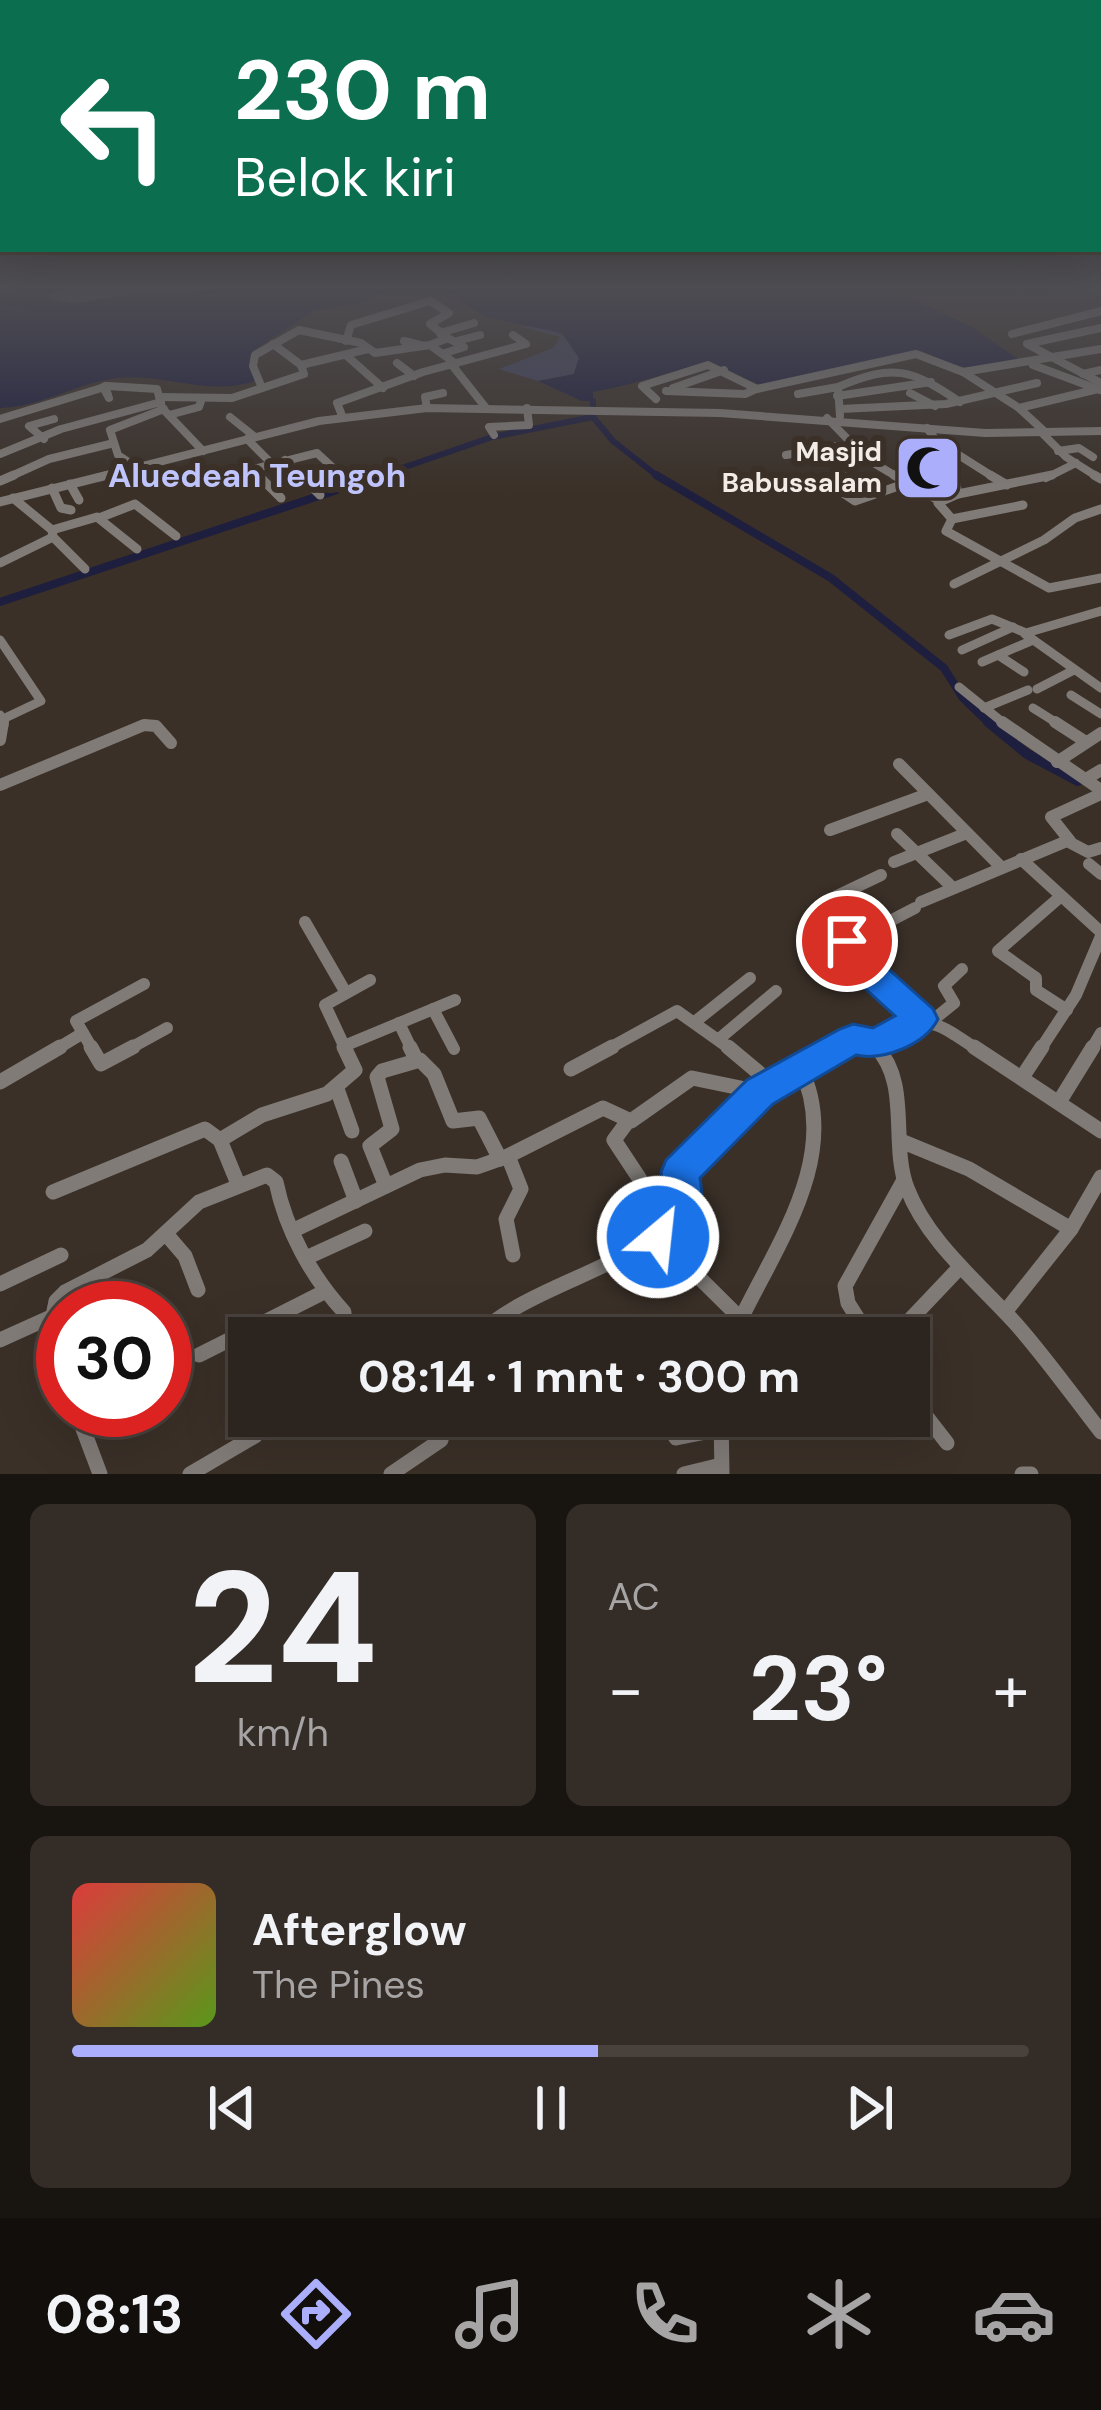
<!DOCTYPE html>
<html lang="id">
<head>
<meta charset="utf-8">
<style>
	:root { --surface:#2c241e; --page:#342c27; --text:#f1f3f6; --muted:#a6a4a4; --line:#48413c; --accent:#abaffb }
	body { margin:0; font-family:"DM Sans",sans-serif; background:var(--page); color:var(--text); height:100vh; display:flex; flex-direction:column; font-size:45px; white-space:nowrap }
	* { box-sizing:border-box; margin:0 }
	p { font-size:39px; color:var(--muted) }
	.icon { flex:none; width:66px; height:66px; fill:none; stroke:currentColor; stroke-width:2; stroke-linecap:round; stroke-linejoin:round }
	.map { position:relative; height:1474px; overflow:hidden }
	.drawer { display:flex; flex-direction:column; gap:30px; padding:30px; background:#181410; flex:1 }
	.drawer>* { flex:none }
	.guide { position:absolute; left:0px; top:0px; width:1101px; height:252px; box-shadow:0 12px 48px #0002,0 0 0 3px var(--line); background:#0b6e4f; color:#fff; overflow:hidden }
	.speed { position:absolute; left:36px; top:1281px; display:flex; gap:24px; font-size:60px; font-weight:700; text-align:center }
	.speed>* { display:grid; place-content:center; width:156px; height:156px; border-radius:50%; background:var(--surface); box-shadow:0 12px 48px #0002,0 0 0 3px var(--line); line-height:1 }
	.speed .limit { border:18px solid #d22; background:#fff; color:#111 }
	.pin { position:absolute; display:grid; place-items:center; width:102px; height:102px; color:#fff; margin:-51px; border:6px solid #fff; border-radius:50%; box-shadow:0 3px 12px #0007 }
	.me { position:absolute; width:132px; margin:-66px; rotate:28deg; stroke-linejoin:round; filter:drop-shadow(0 0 9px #0008) }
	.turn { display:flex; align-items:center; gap:42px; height:252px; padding:0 36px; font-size:54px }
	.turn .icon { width:156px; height:156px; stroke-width:2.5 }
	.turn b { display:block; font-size:84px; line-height:102px }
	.big { font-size:90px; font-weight:700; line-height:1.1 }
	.drawer .widget { flex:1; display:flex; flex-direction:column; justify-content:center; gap:18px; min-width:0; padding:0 42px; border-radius:18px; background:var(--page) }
	.drawer .dial { align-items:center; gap:0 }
	.dial b { font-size:156px; line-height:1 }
	.song { display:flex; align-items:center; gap:36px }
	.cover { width:144px; height:144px; border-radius:18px; background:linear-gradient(135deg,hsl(0 70% 55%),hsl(90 70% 35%)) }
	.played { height:12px; border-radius:6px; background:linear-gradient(90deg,var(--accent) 55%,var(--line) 55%) }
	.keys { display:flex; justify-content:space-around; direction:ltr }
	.heat { display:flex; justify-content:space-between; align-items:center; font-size:66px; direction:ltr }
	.drawer .tiles { flex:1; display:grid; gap:30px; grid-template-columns:1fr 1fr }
	.widget:last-child { grid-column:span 2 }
	.trip { position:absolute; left:228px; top:1317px; width:702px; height:120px; border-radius:0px; background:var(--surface); box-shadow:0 12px 48px #0002,0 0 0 3px var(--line); font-weight:700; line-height:120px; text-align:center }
	.tabs { display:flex; height:192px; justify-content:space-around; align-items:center; background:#120e0c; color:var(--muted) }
	.tabs .icon { width:84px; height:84px }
	.tabs .current { color:var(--accent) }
	.tabs b { font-size:54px; color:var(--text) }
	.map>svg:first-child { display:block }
</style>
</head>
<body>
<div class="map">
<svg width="1101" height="1474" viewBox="0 0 1101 1474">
	<rect width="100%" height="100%" fill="#3a3028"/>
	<g fill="#40425f">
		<path d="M68,287H219C188,298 156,291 124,295C98,297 76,310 49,300L50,294Z"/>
		<path d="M519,326C548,327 567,329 579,358L573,375L538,381L499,369L553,348L560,337Z"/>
	</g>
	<g fill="#1e1e3f">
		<path d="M0,287H68L50,294L49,299L74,304L128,294L182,295L219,287H398L367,301L315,310L253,351L258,380C209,398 167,373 118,378C78,382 42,407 0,408Z"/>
		<path d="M438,287H886L970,326L1020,360C969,369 970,374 922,351L760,385L711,362C671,371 633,385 593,392V401H582L538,381L574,374L579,358L562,333L486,317Z"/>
	</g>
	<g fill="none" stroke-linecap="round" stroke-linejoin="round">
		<g stroke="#1e1e3f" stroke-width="6">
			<polyline points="593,417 613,441 660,478"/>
			<polyline points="373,478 492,437 593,417 593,401"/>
		</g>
		<g stroke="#1e1e3f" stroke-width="8">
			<polyline points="656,475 831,578 944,668 963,698 991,725"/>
			<polyline points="0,602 382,475"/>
		</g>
		<polyline stroke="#1e1e3f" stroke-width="10" points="988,722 1027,754 1078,781"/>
		<g stroke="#807b77" stroke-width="8">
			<polyline points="1101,328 1027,344 1101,383"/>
			<polyline points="440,333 474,323"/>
			<polyline points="1012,334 1101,311"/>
			<polyline points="346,341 351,325 430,301 449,313 430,324 448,338 430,345"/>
			<polyline points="404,341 424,346"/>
			<polyline points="457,341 480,335"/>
			<polyline points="273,344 301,365"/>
			<polyline points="445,353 464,347 448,338"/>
			<polyline points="347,356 383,388"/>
			<polyline points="397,363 414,376"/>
			<polyline points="452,365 486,408"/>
			<polyline points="1033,365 1100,390"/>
			<polyline points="963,372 1019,408 1045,432"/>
			<polyline points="1083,374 1101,370"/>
			<polygon points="105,386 109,398 103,387"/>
			<polyline points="262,388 253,366 255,355 299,330 361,343 375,353 430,345 456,364"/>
			<polyline points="673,388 724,370"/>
			<polyline points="666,391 745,394 756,389"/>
			<polyline points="910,393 935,406"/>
			<polyline points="798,394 838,387"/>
			<polyline points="837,396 931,382"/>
			<polyline points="160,397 232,398 304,374 301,365 368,349"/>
			<polyline points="656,399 642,386 708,365 757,389 916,354 963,372 1101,349"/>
			<polyline points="427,408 425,397 443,393"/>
			<polyline points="1019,408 1098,389"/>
			<polyline points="840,409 946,404 1037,383"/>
			<polyline points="169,415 199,407 201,401"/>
			<path d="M840,416L838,387C894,363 911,369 960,402"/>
			<polyline points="230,417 255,437"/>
			<polyline points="343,418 337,403 423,372 526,344 513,335"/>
			<polyline points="827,418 867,459 899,478"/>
			<polyline points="0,419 108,386 157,389 162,408 203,451"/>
			<polyline points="927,428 944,451 954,478"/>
			<polyline points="1041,432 1066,457 1099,478"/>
			<polyline points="494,435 489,427 529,425 527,408"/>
			<polyline points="44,439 29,426 54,419"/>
			<polyline points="247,439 271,463"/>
			<polyline points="946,447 995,478"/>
			<polyline points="1058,451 1079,448 1093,457"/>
			<polyline points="0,454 61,429 161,402"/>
			<polyline points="786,455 849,444"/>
			<polyline points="285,460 303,478"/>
			<polyline points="136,467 118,455 110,430 164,409"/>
			<polyline points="7,478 49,459 114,443"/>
			<polyline points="96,478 319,421 427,408 720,413 985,433 1101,431"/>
			<polyline points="261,478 253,469 317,453 344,478"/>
			<polyline points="837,478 850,478"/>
			<polyline points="1046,478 1076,463"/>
		</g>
		<g stroke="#807b77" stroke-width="9">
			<polyline points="258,475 281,498"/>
			<polyline points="300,475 320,495"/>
			<polyline points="340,475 344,478"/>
			<polyline points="894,475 940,501"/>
			<polyline points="954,475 958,494 938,503 952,519 946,531 1049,588 1101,578"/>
			<polyline points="990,475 1007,485"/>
			<polyline points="1094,475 1101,479"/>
			<polyline points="0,481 14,475"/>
			<polyline points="70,484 79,500"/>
			<polyline points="52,488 61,508 71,510"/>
			<polyline points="874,494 846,475 825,481 855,501 910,482"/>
			<polyline points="958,494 1052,475"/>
			<polyline points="0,502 108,475"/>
			<polyline points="99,518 135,504 176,536"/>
			<polyline points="952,519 1023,505"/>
			<polyline points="52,530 97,517 137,549"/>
			<polyline points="52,536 85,569"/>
			<polyline points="0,563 53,537 52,530 13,498"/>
			<polyline points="954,584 1044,540 1075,518 1101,509"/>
			<polyline points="1025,634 1101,688"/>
			<polyline points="949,635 992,619 1026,633 1101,611"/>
			<polyline points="0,640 41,701 3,719"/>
			<polyline points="962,650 1013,627"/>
			<polyline points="998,655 1024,672"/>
			<polyline points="982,662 1033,640"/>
			<polyline points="959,687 1006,725"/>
			<polyline points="1037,689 1074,670"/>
			<polyline points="1071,695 1101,714"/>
			<polyline points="984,708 1028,690"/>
			<polyline points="1033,708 1060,725"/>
			<polyline points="0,715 4,725"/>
		</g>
		<g stroke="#807b77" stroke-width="12">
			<polyline points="1002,722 1101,790"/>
			<polyline points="1055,722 1086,742"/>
			<polyline points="0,740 3,722"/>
			<polyline points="1057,762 1101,733"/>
			<polyline points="899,764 1001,867"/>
			<polyline points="1086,779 1101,770"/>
			<polyline points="0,785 144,725 156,726 171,743"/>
			<polyline points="830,830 928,794"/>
			<polyline points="897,834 952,887"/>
			<polyline points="1070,841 1051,817 1101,794"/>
			<polyline points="1021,859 1101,932"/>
			<polyline points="894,862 967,833"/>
			<polyline points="1089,864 1101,874"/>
			<polyline points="1060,897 998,951 1036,978 1036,990 1067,1010"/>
			<polyline points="921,902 1067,841 1088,852 1101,848"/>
			<polyline points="915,908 844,945 921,1019"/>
			<polyline points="305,922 346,993"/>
			<polyline points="866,931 837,896 881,875"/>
			<polyline points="433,1009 454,1049"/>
			<polyline points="933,1020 954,1003 944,986 962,969"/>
			<polyline points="696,1021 750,978"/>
			<polyline points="399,1023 412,1050"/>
			<polyline points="719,1039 776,991"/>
			<path d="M876,1044C928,1014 929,1017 978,1050"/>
			<polyline points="344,1046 455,1000"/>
			<polyline points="55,1050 83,1033"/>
			<polyline points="93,1050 76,1021 144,984"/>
			<polyline points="127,1050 167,1028"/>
			<polyline points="346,1050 325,1005 370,980"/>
			<polyline points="606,1050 677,1011 732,1050"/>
			<path d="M833,1050C850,1041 864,1034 879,1050"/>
			<polyline points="1040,1050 1076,995 1101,936"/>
			<polyline points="1091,1050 1101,1033"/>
		</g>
		<g stroke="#807b77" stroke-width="15">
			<polyline points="91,1047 101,1064 133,1047"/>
			<polyline points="410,1047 414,1055"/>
			<polyline points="728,1047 771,1083"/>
			<path d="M876,1047C911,1083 890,1144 907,1188C927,1241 978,1282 1016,1324C1046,1358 1073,1396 1101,1432"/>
			<polyline points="974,1047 1101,1131"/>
			<polyline points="571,1069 612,1047"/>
			<polyline points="1023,1076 1042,1047"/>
			<polyline points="0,1082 60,1047"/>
			<polyline points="337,1089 352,1131"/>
			<polyline points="1059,1102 1093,1047"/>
			<polyline points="628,1121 614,1140 645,1187"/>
			<polyline points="220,1140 262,1115 327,1094 355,1070 344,1047"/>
			<polyline points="901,1141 969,1169 1071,1229"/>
			<polyline points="508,1156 521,1189 506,1219 513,1255"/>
			<polyline points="341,1161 356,1201"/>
			<polyline points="386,1186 370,1146 392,1129 377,1077 382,1071 420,1060 434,1074 453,1121 479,1118 500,1159"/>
			<polyline points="53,1192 205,1129 220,1140 238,1184"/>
			<polyline points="294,1230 420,1170 445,1165 477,1167 508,1156 603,1108 631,1121 692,1078 760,1092"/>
			<polyline points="167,1235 185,1256 198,1290"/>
			<polyline points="658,1237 740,1318"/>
			<polyline points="308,1257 365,1231"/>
			<polyline points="0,1284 61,1255"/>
			<polyline points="1005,1312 1071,1229 1101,1177"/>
			<polyline points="53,1316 63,1360"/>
			<polyline points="907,1323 960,1267"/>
			<path d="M474,1338C536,1280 628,1273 685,1209L680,1172C726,1119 777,1080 839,1047"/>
			<path d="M732,1338C767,1257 846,1160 800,1067"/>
			<polyline points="870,1338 848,1303 845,1286 904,1180"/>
			<path d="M0,1340L53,1316L56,1301L65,1292L147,1250L199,1202L267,1175L276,1182C286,1230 311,1276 344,1312L343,1338"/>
			<polyline points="199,1355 326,1291"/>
			<polyline points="909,1394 947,1443"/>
			<polyline points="76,1410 100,1474"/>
			<polyline points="373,1416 384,1416"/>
			<polyline points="662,1416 676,1438 721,1429"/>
			<polyline points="721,1416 722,1474"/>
			<polyline points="190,1474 255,1436"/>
			<polyline points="391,1474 441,1440 446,1416"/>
			<polyline points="684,1474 721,1465"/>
			<polyline points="1022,1474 1031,1474"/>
		</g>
	</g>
	<polygon fill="#573a24" points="914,461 944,471 944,474 921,474 913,463"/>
	<polygon fill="#65442a" stroke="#47301d" stroke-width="3" points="939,460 944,471 922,471 914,461"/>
	<linearGradient id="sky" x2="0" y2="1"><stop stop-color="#201a16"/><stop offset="0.58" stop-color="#4f4e53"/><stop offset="1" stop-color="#4f4e53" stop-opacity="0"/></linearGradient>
	<rect width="1101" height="494" fill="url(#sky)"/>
	<path fill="#1a73e8" stroke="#114b97" stroke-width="3" d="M847,928L858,932L864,947L933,1009L938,1019C925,1045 883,1061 856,1055L773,1104L700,1178C707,1218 697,1241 658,1257L644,1251L638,1237L644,1223L665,1202L661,1172L666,1160L747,1080L840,1029L853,1024L873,1028L895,1016L836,962L830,941L835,932Z"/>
	<defs>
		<g id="mosque-square" transform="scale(3.45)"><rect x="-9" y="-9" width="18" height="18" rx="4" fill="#abaffb" stroke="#3a3028"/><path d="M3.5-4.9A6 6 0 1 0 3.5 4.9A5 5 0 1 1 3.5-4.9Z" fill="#111"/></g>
	</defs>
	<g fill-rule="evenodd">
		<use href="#mosque-square" x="928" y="468"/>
	</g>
	<g text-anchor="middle" stroke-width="12" stroke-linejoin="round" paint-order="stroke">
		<g font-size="27" font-weight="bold" fill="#f2ebe6" stroke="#3a3028" text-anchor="end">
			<text x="882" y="461">Masjid<tspan x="882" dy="31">Babussalam</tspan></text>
		</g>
		<g font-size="33" font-weight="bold" fill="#c0c4fd" stroke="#3a3028">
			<text x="257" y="487">Aluedeah Teungoh</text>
		</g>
	</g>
</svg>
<div class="speed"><div class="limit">30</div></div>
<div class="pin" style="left:847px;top:941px;background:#d93025"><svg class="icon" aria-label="arrive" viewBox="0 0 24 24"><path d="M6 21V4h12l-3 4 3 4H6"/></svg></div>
<svg class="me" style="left:658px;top:1237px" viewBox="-20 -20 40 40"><circle r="17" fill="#1a73e8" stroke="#fff" stroke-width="3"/><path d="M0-11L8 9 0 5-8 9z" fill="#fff"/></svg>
<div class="trip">08:14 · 1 mnt · 300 m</div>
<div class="guide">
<div class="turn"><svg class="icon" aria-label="left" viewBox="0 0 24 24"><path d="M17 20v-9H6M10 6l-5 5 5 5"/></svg><div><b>230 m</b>Belok kiri</div></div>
</div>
</div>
<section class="drawer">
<div class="tiles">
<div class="widget dial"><b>24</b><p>km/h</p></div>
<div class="widget"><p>AC</p>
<div class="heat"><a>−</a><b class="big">23°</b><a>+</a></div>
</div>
<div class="widget">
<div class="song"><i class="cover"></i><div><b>Afterglow</b><p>The Pines</p></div></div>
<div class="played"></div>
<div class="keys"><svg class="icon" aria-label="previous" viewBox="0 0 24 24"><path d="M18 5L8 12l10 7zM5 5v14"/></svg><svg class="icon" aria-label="pause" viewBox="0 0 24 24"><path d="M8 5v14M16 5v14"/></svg><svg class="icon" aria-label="next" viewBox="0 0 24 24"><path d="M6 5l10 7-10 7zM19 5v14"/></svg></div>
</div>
</div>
</section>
<nav class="tabs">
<b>08:13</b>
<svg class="icon current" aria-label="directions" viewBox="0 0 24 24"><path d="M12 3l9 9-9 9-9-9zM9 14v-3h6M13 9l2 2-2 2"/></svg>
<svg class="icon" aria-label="music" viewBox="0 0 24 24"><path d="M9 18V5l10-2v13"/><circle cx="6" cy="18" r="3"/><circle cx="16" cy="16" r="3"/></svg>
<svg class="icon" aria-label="phone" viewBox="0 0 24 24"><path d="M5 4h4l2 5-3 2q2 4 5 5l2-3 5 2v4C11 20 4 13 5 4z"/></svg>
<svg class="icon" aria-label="climate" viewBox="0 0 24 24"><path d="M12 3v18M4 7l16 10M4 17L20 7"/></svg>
<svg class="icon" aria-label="car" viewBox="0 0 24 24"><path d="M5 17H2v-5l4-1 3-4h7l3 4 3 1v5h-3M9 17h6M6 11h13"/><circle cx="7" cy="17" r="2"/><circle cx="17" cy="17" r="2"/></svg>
</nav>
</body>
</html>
